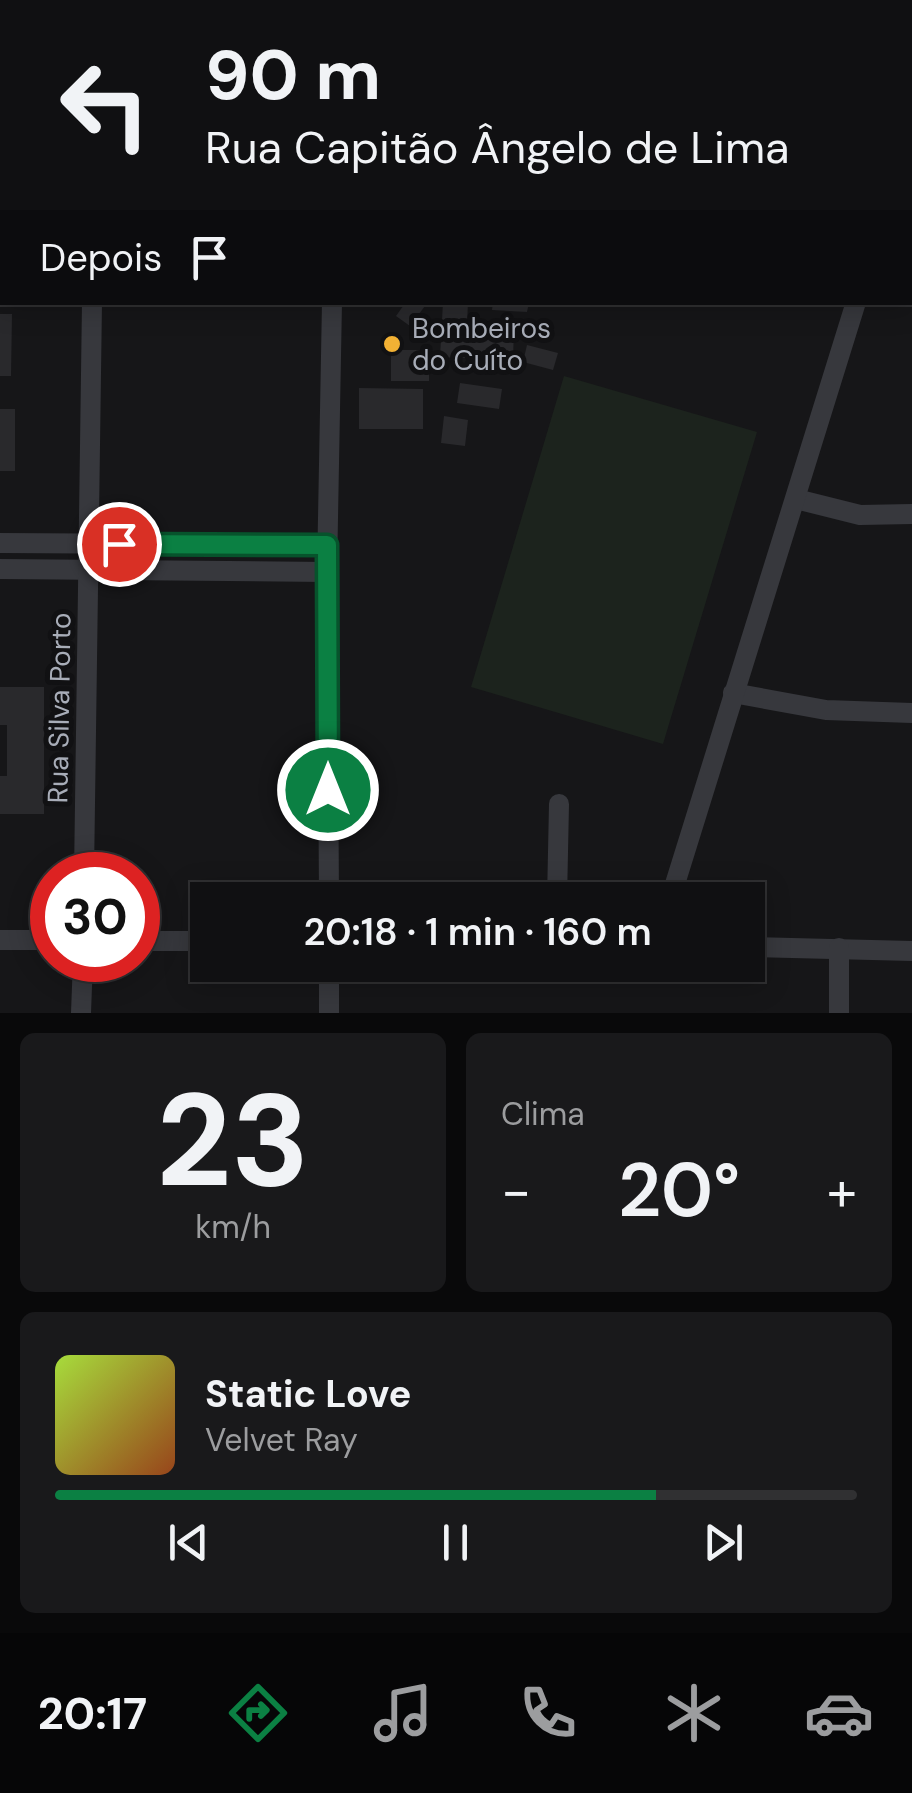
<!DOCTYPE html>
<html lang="pt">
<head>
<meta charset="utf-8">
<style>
	:root { --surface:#101012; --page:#19191b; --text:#f1f3f6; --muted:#9c9d9f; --line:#303032; --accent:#0b8043 }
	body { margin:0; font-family:"DM Sans",sans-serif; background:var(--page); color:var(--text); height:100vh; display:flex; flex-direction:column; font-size:38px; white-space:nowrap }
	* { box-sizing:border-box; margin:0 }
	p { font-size:32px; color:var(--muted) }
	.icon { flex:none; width:55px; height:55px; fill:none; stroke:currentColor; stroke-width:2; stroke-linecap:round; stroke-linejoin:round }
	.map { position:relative; height:1013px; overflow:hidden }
	.panel { display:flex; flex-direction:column; gap:20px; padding:20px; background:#09090a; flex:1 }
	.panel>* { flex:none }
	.banner { position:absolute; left:0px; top:0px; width:912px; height:305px; box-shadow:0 5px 25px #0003,0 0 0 2px var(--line); background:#101012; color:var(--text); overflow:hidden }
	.speed { position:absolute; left:30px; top:852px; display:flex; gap:20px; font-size:50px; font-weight:700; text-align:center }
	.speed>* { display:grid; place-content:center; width:130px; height:130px; border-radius:50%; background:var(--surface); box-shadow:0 5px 25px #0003,0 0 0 2px var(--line); line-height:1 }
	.speed .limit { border:15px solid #d22; background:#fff; color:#111 }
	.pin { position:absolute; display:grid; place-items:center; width:85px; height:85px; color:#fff; margin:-42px; border:5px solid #fff; border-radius:50%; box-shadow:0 2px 10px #0007 }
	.me { position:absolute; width:110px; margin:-55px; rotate:0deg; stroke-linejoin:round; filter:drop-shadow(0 0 8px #0008) }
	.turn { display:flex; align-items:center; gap:35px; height:210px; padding:0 40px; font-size:45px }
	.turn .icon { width:130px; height:130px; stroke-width:2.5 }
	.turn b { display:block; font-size:70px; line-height:85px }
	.then { display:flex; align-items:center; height:95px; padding:0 40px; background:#0003; gap:20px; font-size:38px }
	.big { font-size:75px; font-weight:600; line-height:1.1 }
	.panel .tile { flex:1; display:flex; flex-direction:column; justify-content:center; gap:15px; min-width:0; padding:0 35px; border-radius:15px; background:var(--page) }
	.panel .dial { align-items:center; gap:0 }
	.dial b { font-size:130px; line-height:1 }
	.song { display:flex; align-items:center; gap:30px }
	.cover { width:120px; height:120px; border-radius:15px; background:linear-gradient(135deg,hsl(80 70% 55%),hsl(20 70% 35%)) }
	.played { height:10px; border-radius:5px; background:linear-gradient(90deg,var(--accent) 75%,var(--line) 75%) }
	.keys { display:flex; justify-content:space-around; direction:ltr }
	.heat { display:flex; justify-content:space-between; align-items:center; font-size:55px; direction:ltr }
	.panel .tiles { flex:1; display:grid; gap:20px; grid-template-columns:1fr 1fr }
	.tile:last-child { grid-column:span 2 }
	.trip { position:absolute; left:190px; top:882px; width:575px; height:100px; border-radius:0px; background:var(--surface); box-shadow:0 5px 25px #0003,0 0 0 2px var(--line); font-weight:600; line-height:100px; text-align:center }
	.tabs { display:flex; height:160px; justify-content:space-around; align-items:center; background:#060607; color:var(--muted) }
	.tabs .icon { width:70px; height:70px }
	.tabs .selected { color:var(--accent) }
	.tabs b { font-size:45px; color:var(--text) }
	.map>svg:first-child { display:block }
</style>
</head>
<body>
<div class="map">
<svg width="912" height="1013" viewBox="0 0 912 1013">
	<rect width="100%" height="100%" fill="#161618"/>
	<polygon fill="#1c231d" points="564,376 757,432 663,744 471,687"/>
	<g fill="#29292c">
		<polygon points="406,302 428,302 410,326 396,316"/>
		<polygon points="443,302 468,302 467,325 514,327 513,360 440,357"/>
		<polygon points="493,302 529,302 527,312 492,310"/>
		<polygon points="0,314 12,314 11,376 0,376"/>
		<polygon points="527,345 558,353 553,370 523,362"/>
		<rect x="391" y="350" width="38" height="31"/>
		<polygon points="460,383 502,389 499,409 457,403"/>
		<polygon points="359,388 423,389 423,429 359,429"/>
		<rect x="0" y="409" width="15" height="62"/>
		<polygon points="444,416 468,420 465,446 441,443"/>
		<polygon points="0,687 44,687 44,814 0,814 0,776 7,776 7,725 0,725"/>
	</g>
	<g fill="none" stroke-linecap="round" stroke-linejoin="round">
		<g stroke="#37383d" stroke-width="20">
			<polyline points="667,0 671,2"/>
			<polyline points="100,2 100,0"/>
			<polyline points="565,2 566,0"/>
			<polyline points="867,2 868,0"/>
			<polyline points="0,225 2,225"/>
			<polyline points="910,234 912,234"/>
			<polyline points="796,499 860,515 912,514"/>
			<polyline points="0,543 327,545"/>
			<polyline points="0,569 327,572"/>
			<polyline points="733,693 826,710 912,713"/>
			<polyline points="84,875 92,302"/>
			<polyline points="329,900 327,572 332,302"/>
			<polyline points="557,900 559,804"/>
			<polyline points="670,900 856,302"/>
			<polyline points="0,940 52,940"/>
			<polyline points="138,941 208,941"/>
			<polyline points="748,947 912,951"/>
			<polyline points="81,1013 83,960"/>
			<polyline points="329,1013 329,965"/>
			<polyline points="839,1013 839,948"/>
		</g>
	</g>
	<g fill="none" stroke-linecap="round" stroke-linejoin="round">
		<g stroke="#07532c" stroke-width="25">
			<polyline id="route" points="119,544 327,545 328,790"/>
		</g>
		<use href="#route" stroke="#0b8043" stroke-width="18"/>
	</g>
	<circle fill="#f2b134" stroke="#111113" stroke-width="4" cx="392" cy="344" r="10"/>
	<g text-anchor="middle" stroke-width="10" stroke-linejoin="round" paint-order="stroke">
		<g font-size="28" fill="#a8adb8" stroke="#111113" text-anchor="start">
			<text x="412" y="338">Bombeiros<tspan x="412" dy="32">do Cuíto</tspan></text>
		</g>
		<g font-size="28" fill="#a8adb8" stroke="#111113">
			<text transform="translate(59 708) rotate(-89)" y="10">Rua Silva Porto</text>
		</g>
	</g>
</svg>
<div class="speed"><div class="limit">30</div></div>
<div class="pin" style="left:119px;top:544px;background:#d93025"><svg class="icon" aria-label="arrive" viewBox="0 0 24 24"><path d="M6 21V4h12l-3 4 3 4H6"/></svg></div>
<svg class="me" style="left:328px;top:790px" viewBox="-20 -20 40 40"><circle r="17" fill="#0b8043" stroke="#fff" stroke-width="3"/><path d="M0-11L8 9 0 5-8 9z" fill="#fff"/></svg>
<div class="trip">20:18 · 1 min · 160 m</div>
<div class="banner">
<div class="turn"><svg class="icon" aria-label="left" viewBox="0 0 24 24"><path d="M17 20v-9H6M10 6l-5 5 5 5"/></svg><div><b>90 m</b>Rua Capitão Ângelo de Lima</div></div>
<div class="then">Depois<svg class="icon" aria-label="arrive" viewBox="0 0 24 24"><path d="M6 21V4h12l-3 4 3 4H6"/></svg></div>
</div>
</div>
<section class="panel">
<div class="tiles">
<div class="tile dial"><b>23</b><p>km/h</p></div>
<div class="tile"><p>Clima</p>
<div class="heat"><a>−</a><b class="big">20°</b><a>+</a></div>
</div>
<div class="tile">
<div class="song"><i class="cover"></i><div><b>Static Love</b><p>Velvet Ray</p></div></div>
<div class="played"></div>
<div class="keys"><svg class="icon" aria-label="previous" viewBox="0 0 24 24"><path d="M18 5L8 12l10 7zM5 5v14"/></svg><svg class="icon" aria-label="pause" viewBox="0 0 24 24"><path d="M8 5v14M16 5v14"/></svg><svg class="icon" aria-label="next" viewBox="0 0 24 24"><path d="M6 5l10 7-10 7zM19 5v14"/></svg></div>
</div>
</div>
</section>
<nav class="tabs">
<b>20:17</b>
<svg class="icon selected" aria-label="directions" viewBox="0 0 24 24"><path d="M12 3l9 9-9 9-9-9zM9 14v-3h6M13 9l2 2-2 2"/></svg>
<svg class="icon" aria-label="music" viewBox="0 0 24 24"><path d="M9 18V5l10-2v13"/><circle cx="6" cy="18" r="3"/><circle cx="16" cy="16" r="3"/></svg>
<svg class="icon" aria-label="phone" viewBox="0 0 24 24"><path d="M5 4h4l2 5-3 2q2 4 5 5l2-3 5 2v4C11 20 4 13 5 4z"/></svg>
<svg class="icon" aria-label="climate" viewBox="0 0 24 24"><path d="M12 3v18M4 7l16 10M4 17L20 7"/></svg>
<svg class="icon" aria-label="car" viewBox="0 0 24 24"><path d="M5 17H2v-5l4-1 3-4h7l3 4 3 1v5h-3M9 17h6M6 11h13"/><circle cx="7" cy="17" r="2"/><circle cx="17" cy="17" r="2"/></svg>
</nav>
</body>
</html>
